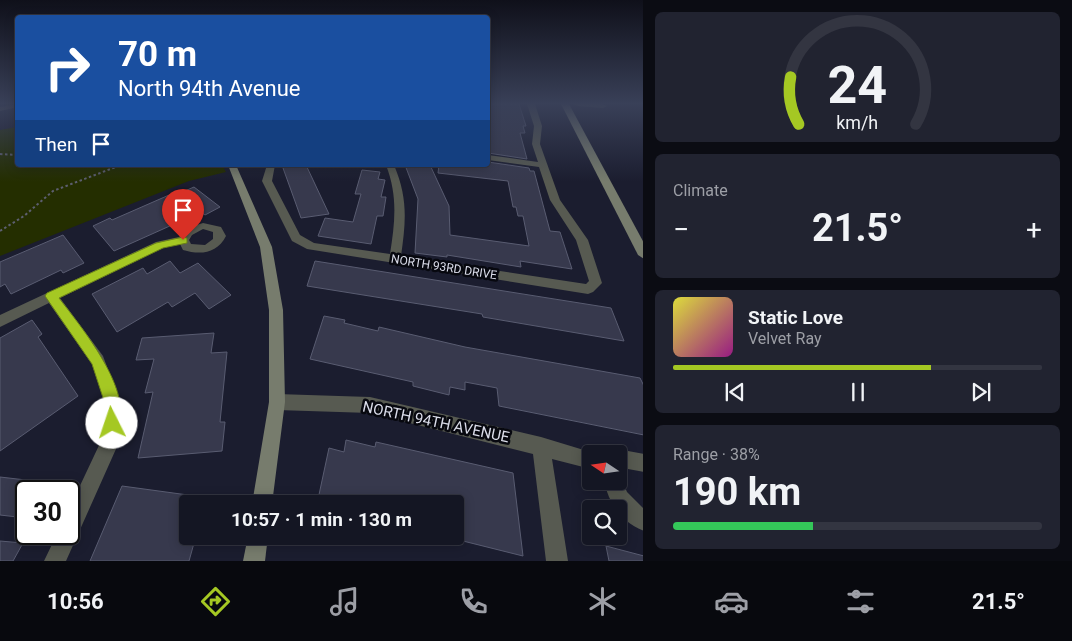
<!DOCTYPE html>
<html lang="en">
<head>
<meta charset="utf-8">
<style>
	:root { --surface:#141623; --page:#212330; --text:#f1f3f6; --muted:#9d9fa6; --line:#333541; --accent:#a5c823 }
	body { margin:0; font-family:Roboto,sans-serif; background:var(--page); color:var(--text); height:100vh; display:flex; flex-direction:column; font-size:19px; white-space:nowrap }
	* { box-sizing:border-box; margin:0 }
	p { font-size:16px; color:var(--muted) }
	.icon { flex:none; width:28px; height:28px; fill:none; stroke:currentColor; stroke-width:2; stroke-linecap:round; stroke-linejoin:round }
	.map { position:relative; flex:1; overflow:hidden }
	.panel { display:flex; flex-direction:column; gap:12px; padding:12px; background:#0b0c13; width:429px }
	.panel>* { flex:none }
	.guide { position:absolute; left:15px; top:15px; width:475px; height:152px; border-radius:5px; box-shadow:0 2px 12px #0003,0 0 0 1px var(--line); background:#1a4fa0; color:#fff; overflow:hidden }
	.needle { width:32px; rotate:283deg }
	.tools { position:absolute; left:582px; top:445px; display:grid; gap:10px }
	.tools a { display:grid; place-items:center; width:45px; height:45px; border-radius:5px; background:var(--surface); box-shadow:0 2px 12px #0003,0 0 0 1px var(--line); font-size:25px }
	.speed { position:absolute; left:15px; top:480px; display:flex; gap:10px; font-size:25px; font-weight:700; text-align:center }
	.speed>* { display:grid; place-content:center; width:65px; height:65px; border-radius:50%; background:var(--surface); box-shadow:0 2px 12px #0003,0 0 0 1px var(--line); line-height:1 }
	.speed .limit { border:2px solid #111; border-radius:8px; background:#fff; color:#111 }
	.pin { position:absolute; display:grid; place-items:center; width:42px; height:42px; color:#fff; margin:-51px -21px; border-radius:50% 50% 50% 0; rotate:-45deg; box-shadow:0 0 5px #0007 }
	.pin .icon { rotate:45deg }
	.me { position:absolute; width:55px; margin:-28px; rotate:356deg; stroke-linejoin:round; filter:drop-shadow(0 0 4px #0008) }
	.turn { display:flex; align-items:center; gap:18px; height:105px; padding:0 20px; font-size:22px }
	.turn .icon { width:65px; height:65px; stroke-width:2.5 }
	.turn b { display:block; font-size:35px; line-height:42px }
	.then { display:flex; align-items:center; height:48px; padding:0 20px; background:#0003; gap:10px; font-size:19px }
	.big { font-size:38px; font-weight:700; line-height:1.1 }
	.panel .widget { flex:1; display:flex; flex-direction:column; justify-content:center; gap:8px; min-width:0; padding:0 18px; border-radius:8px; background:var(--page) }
	.panel .dial { align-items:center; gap:0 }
	.dial svg { height:130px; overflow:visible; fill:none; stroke:var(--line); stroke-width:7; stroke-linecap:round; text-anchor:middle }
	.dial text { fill:var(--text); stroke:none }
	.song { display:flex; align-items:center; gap:15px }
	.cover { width:60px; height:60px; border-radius:8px; background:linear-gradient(135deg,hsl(60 70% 55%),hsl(310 70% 35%)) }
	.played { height:5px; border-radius:2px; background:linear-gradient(90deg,var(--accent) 70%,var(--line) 70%) }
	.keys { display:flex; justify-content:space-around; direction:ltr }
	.heat { display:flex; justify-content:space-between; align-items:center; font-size:28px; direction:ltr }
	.charge { height:8px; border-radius:4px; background:linear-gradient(90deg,#34c759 38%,var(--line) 0) }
	.trip { position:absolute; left:179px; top:495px; width:285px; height:50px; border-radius:5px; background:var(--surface); box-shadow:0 2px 12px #0003,0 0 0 1px var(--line); font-weight:700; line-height:50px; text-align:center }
	.tab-bar { display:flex; height:80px; justify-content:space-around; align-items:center; background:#08090e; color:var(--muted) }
	.tab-bar .icon { width:35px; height:35px }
	.tab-bar .current { color:var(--accent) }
	.tab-bar b { font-size:22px; color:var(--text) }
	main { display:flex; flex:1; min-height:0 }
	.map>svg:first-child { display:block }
</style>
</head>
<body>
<main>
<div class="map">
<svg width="644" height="561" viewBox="0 0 644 561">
	<rect width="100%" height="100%" fill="#1b1d2f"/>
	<polygon fill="#242e00" points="17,127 18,165 222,165 226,172 189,181 0,256 0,130"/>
	<g fill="#37394d" stroke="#595c71">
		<polygon points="488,104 519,104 526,126 523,126 525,133 520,133 527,159 488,153"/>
		<polygon points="488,162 529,168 530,171 534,171 550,231 560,232 572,269 520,261 521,267 447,255 447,257 415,253 418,199 405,165 430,165 449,206 450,235 529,246 523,216 518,216 516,207 513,207 508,181 438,173 439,165 488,165"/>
		<polygon points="293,165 306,165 329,214 301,218 283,168"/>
		<polygon points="362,170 380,172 378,179 385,180 381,197 386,197 383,216 377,216 371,244 318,236 325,218 353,222 361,194 355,194"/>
		<polygon points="194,187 220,207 205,215 201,212 114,251 93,226 110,218 112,220 176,192 178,194"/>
		<polygon points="63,235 84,263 63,273 61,270 11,294 5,284 0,287 0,262"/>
		<polygon points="170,261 180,273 198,263 231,295 209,309 195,293 172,307 168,302 117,332 92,294 143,268 147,274"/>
		<polygon points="315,261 611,308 624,341 483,317 482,314 307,286"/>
		<polygon points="324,316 345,320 344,323 378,331 379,327 465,347 640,378 644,386 644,435 499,406 497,388 465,382 465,390 450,387 449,395 413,386 413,382 310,359"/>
		<polygon points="32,320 42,334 38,337 78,396 0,451 0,338"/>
		<polygon points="214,333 211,353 227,352 220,422 225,422 222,451 138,458 153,392 145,393 154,359 136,360 142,338"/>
		<polygon points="346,440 375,447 376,442 513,473 523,556 455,539 455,504 317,504 329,448 344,452"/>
		<polygon points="0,477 52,483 52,491 26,491 26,518 0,515"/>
		<polygon points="122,486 188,495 188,536 196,536 189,561 90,561"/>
		<polygon points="0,541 23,543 13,561 0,561"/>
		<polygon points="606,546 644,556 644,561 609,561"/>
	</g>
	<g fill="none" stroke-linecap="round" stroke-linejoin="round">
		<g stroke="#5d5f6f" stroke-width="2" stroke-dasharray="2.5 2.5" stroke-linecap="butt">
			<polyline points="0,154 18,155"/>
			<polyline points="0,231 24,216 53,191 121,165"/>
		</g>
		<g fill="#575a51" fill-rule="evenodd">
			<polygon points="18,104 18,107 0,111 0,107"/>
			<path d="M527,104H535L542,126L540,144L560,200L588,240L602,283L593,292L588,294L307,249L292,241L262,181L267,165H275L272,181L300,235L314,243L390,254C395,222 398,196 386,165H394C408,198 406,221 401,256L586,284L589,281L576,240L550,200L539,167L488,160V155L538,162L532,144L534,126Z"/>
			<polygon points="574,104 602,104 607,106 603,108 578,106"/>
			<path d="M203,223L221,227L226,236C217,254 200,255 183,250L180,244L163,248L60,298L103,356L122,407L120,440L66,561H44L57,534H69V509L102,439L106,407L92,364L49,303L0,327V315L156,242L179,237L187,228ZM203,229L213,232V239L205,245L191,244L189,240L192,235Z"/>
			<polygon points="277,394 370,397 541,437 597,454 591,454 591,469 552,459 568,561 546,561 533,454 370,413 277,410 271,408 269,402 271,396"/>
			<polygon points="628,451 644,454 644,472 628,469 619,472 619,454"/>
			<path d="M619,474L627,492L644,509V531C621,522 609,504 604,481H619Z"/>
		</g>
		<g fill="#777c6d" fill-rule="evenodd">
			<polygon points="561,104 569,104 644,243 644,259 638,255"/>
			<polygon points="228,165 236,165 272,247 283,310 285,402 272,504 252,504 269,402 269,310 260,247"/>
			<polygon points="248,536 268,536 265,561 243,561"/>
		</g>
	</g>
	<linearGradient id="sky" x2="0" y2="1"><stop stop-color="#0f101a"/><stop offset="0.57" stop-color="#394058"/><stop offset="1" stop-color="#394058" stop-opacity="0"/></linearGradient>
	<rect width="644" height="182" fill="url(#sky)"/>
	<path fill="#a5c823" stroke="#6b8217" d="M183,237L187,238V243L163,248L59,298C81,327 134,390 118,429L112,431L107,429L105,423L106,407L92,364L45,296L47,293L156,243Z"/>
	<g text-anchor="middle" stroke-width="5" stroke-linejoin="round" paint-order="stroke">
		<g font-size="12" fill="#dadce9" stroke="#07080f">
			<text transform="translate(444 267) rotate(9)" y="4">NORTH 93RD DRIVE</text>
		</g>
		<g font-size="15" fill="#dadce9" stroke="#07080f">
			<text transform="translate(436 422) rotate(12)" y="5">NORTH 94TH AVENUE</text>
		</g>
	</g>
</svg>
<div class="tools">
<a><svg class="needle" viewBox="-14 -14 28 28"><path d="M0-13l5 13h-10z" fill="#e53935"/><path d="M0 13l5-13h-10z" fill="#9d9fa6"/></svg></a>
<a><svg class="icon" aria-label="search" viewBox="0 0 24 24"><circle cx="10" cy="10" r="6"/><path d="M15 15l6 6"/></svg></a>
</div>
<div class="speed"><div class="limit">30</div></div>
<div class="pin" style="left:183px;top:240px;background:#d93025"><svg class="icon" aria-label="arrive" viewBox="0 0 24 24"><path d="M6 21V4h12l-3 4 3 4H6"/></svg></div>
<svg class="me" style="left:112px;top:423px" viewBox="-20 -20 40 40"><circle r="19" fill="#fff"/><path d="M0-13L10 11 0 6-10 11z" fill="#a5c823"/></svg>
<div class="trip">10:57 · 1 min · 130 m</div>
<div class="guide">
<div class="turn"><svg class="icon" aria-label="right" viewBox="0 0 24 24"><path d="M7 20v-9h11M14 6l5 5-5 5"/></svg><div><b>70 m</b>North 94th Avenue</div></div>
<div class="then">Then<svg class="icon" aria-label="arrive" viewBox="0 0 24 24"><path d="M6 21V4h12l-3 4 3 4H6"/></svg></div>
</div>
</div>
<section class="panel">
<div class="widget dial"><svg viewBox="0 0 100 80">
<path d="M14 69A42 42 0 1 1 86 69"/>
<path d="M14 69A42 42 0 0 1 9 40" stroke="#a5c823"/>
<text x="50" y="56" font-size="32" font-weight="700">24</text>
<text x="50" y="72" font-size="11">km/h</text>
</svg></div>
<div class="widget"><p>Climate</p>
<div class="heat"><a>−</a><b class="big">21.5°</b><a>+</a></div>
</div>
<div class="widget">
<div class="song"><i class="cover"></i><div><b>Static Love</b><p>Velvet Ray</p></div></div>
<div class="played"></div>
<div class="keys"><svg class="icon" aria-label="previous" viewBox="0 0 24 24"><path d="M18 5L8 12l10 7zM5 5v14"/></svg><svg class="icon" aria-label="pause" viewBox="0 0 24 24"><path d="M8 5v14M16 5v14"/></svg><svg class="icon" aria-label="next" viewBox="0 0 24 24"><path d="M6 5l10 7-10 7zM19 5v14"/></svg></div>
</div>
<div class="widget"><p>Range · 38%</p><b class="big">190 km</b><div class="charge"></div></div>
</section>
</main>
<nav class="tab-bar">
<b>10:56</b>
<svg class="icon current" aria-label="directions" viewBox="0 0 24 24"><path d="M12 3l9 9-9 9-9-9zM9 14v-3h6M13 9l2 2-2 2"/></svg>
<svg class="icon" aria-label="music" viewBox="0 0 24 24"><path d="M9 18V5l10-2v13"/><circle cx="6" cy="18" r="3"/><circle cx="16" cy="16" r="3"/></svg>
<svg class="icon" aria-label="phone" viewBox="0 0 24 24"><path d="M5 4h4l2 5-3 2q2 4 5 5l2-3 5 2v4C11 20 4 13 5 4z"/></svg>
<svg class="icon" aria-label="climate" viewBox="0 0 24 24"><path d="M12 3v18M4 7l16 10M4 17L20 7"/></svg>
<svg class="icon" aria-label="car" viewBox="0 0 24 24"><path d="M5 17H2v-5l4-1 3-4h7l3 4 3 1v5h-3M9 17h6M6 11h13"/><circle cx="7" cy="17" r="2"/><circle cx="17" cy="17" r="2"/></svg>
<svg class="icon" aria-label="filters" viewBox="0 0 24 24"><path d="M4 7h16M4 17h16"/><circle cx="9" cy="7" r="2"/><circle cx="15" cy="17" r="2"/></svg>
<b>21.5°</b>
</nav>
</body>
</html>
